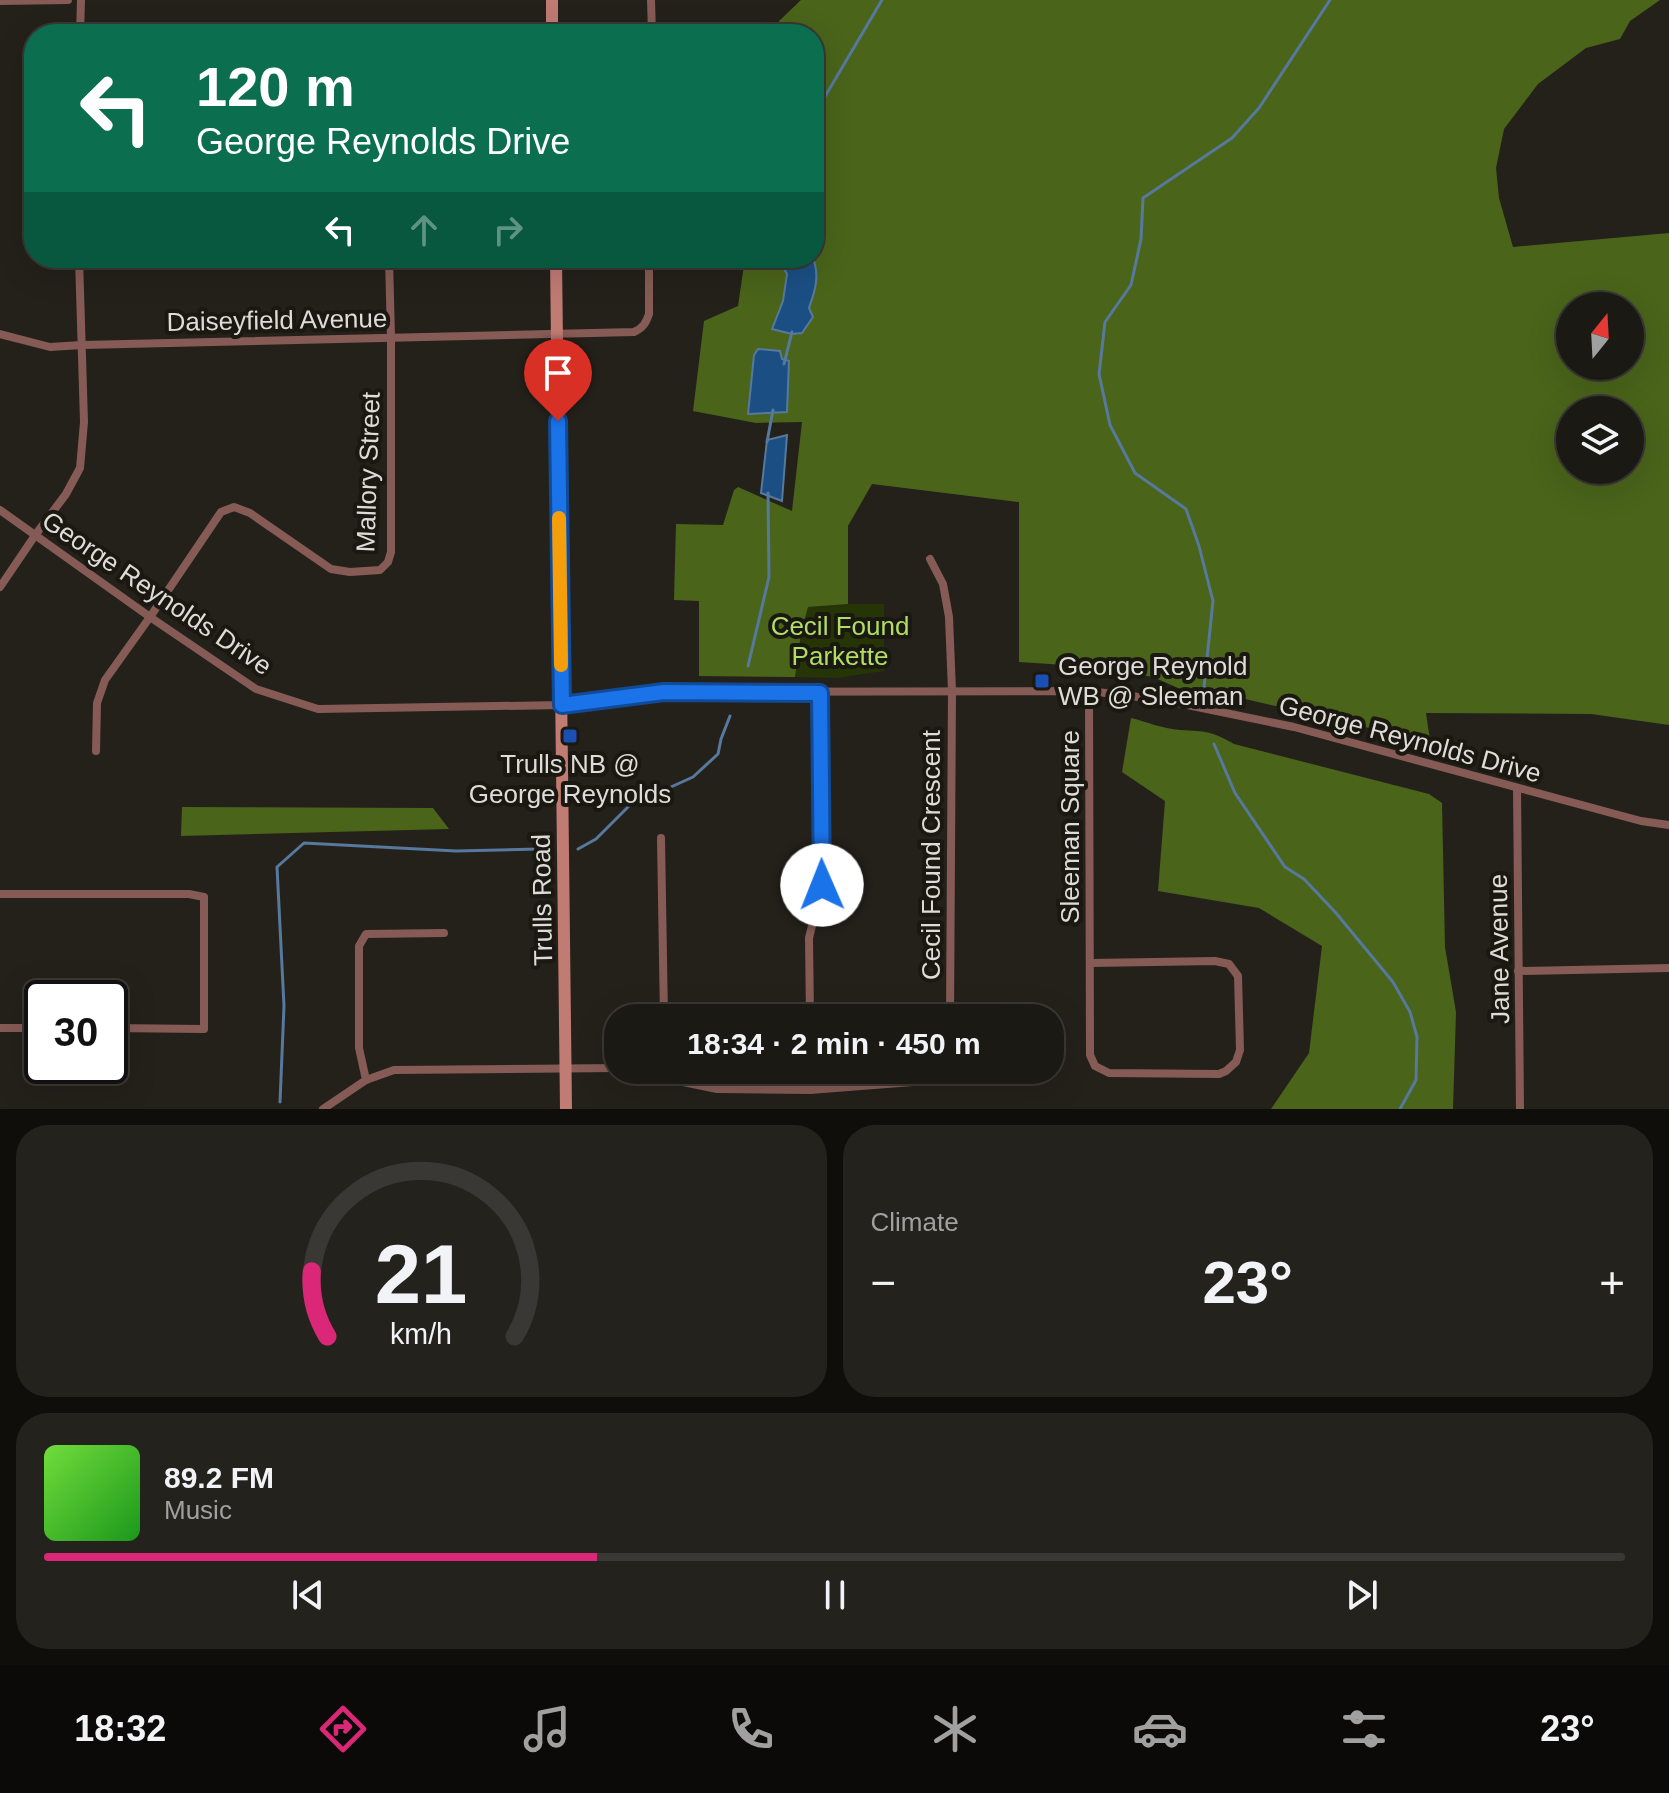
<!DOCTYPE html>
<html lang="en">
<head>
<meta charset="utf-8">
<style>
	:root { --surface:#1b1914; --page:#24221d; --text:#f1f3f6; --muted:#a0a0a0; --line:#393834; --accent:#db2777 }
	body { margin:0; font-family:Arial,sans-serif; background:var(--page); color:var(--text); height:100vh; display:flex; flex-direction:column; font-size:30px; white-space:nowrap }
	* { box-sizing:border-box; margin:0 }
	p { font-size:26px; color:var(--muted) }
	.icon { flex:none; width:44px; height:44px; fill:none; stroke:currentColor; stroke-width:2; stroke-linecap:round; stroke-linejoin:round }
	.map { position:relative; height:1109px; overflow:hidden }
	.panel { display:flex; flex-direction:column; gap:16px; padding:16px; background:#0f0e0b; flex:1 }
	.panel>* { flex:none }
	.hud { position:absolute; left:24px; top:24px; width:800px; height:244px; border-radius:32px; box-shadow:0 8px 32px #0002,0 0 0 2px var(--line); background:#0b6e4f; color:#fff; overflow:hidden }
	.needle { width:52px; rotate:18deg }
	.controls { position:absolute; left:1556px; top:292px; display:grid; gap:16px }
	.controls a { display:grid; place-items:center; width:88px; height:88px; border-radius:50%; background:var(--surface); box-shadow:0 8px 32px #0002,0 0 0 2px var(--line); font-size:40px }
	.speed { position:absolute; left:24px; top:980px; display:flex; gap:16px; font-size:40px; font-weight:700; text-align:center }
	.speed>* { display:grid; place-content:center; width:104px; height:104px; border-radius:50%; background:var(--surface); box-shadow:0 8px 32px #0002,0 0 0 2px var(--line); line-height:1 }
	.speed .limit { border:4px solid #111; border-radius:12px; background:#fff; color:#111 }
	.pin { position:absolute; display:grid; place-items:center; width:68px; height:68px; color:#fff; margin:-82px -34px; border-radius:50% 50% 50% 0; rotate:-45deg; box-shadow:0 0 8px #0007 }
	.pin .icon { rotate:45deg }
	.me { position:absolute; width:88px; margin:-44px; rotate:359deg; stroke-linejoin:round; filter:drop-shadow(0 0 6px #0008) }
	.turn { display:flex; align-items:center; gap:28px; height:168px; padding:0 40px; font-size:36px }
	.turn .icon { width:104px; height:104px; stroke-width:2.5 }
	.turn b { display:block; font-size:56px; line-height:68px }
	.lanes { display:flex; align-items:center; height:76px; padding:0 40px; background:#0003; justify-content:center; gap:40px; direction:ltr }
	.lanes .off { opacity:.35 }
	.big { font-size:60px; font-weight:700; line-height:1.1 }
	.panel .card { flex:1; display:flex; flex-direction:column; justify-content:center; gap:12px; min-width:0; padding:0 28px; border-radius:32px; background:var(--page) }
	.panel .dial { align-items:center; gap:0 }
	.dial svg { height:208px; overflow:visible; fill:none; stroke:var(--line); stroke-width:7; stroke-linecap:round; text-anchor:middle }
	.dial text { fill:var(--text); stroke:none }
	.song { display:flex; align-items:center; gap:24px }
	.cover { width:96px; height:96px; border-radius:12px; background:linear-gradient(135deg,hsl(100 70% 55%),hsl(120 70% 35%)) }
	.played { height:8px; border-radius:4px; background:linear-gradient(90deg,var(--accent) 35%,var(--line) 35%) }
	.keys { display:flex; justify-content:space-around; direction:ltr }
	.heat { display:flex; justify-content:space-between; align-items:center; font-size:44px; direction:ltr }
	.panel .tiles { flex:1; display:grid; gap:16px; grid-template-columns:1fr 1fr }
	.card:last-child { grid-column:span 2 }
	.trip { position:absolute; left:604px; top:1004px; width:460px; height:80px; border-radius:32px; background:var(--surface); box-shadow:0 8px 32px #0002,0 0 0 2px var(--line); font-weight:700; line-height:80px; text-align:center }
	.tab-bar { display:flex; height:128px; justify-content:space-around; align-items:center; background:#0b0a08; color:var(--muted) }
	.tab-bar .icon { width:56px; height:56px }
	.tab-bar .current { color:var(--accent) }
	.tab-bar b { font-size:36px; color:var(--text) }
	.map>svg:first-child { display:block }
</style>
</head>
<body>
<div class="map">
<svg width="1669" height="1109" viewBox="0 0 1669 1109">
	<rect width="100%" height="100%" fill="#24211b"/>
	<polygon fill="#253506" points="848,604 884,604 884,671 836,678 795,677 801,633 808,607"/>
	<g fill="#4a641a" fill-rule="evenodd">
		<path d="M801,0H1660L1630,21L1620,39L1586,48L1538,84L1504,129L1496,168L1499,198L1513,247L1669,233V725L1591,714L1426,713L1430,740L1399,735L1228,695H1210L1178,688L1153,677L1096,667L1019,662V502L872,484L848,526V604L808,607L801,633L795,677L699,676V601L674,600L676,524L723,525L734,490L738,487L792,511L802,422L756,423L693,411L704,321L738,306L745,258H778L787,273L783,301L809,308C815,291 820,276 813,258L814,34H777L779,21ZM1570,306H1630V366H1570ZM1570,410H1630V470H1570Z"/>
		<path d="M1131,718C1147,722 1164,729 1180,730C1206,732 1210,730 1234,744L1429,794L1442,803L1445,947L1456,1012L1453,1109H1271L1309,1053L1322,946L1259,908L1158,891L1165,801L1122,772Z"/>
		<polygon points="182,807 433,808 449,829 181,836"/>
	</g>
	<g fill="#1b4f84" stroke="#56799d" stroke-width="2">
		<path d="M778,258H813C820,276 815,291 809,308L813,317L802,333L792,334L772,329L783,301L787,274Z"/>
		<polygon points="758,349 780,351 782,359 789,361 787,412 748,414 754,355"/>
		<polygon points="787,435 782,501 761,493 767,440"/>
	</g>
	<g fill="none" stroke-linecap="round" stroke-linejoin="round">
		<g stroke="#56799d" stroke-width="3">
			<polyline points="814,122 820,105 882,0"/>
			<polyline points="784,364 792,332"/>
			<polyline points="767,442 773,410"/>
			<polyline points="748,666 769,577 768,493"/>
			<polyline points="1204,687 1213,601 1199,546 1186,509 1135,473 1110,425 1099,374 1105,322 1131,285 1141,239 1143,198 1232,138 1259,108 1330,0"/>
			<polyline points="1214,744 1235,793 1285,867 1304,879 1336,913 1393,982 1410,1012 1417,1037 1416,1080 1400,1109"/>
			<polyline points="578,849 596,839 629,806 693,777 718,754 721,739 730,716"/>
			<polyline points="280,1102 284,1006 277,867 304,843 456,851 539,849"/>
		</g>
		<g stroke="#865b55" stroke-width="8">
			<polyline points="651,0 652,34"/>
			<polyline points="0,1 68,0"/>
			<polyline points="80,34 81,0"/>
			<polyline points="242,34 246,30 376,28 386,30 388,34"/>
			<path d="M0,334L50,347L82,345L634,332C643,328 646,323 649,314V258"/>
			<polyline points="0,510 150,617 256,689 318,709 562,705 664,692 1089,691 1163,700 1294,727 1641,821 1669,825"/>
			<polyline points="930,559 943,584 949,617 952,691 950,1018"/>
			<polyline points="0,587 36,534 66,494 80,468 84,422 79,258"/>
			<polyline points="1089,691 1090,1055 1095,1066 1109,1073 1219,1074 1226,1071 1236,1062 1240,1050 1238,976 1229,964 1215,961 1091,963"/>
			<polyline points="96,751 97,703 105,680 150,617 221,512 234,507 250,513 331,569 350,572 380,570 388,562 391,552 391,337 389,258"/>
			<polyline points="1517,788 1520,1109"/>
			<polyline points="661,838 664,1018"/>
			<polyline points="0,894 189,894 204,897 204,1029 110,1028"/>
			<polyline points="1518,971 1669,968"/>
			<polyline points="810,1018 809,938 822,885 820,693"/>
			<polyline points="0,1028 42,1028"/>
			<polyline points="640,1070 664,1078 717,1089 810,1090 938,1080 948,1070"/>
			<polyline points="810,1070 810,1090"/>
			<polyline points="366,1080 359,1048 359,946 366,934 444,933"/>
			<polyline points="323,1109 366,1080 394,1070 618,1068"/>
		</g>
		<g stroke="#c07b73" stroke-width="12">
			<polyline points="552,0 552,34"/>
			<polyline points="556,258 566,1109"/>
		</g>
	</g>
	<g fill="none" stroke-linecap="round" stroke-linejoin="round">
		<g stroke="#114b97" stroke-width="20">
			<polyline id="route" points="558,421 562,705 664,692 820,693 822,885"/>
		</g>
		<use href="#route" stroke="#1a73e8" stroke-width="14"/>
		<polyline stroke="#f59e0b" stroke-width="14" points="559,518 561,665"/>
	</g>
	<g fill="#1a4fb4" stroke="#1a1811" stroke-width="3">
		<rect x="1034" y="673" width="16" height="16" rx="4"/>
		<rect x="562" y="728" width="16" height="16" rx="4"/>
	</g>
	<g text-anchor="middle" stroke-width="8" stroke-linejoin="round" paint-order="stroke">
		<g font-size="26" fill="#dedcd8" stroke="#1a1811">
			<text transform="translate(277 320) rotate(-1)" y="9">Daiseyfield Avenue</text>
			<text transform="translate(368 472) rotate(-88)" y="9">Mallory Street</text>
			<text transform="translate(157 593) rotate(34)" y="9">George Reynolds Drive</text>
			<text transform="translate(1410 739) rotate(15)" y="9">George Reynolds Drive</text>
			<text transform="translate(1070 827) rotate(-90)" y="9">Sleeman Square</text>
			<text transform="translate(931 855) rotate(-90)" y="9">Cecil Found Crescent</text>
			<text transform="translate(542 900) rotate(-91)" y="9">Trulls Road</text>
			<text transform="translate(1499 949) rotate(-91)" y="9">Jane Avenue</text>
		</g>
		<g font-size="26" fill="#b0de64" stroke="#1a1811">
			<text x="840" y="635">Cecil Found<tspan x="840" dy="30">Parkette</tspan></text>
		</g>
		<g font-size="26" fill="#dedcd8" stroke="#1a1811" text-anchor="start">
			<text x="1058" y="675">George Reynold<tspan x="1058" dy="30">WB @ Sleeman</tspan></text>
			<text x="570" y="773" text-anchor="middle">Trulls NB @<tspan x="570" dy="30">George Reynolds</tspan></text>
		</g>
	</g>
</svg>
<div class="controls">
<a><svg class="needle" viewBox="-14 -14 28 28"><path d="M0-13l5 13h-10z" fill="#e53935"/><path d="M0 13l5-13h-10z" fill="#a0a0a0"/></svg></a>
<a><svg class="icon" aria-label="layers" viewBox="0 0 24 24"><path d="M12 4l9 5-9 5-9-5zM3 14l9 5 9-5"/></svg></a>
</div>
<div class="speed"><div class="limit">30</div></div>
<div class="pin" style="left:558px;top:421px;background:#d93025"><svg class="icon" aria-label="arrive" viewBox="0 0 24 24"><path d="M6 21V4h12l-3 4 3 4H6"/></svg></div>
<svg class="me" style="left:822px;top:885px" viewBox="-20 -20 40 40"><circle r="19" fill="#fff"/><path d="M0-13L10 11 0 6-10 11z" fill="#1a73e8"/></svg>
<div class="trip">18:34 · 2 min · 450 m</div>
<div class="hud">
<div class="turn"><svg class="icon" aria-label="left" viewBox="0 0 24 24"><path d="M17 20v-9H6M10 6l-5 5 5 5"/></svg><div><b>120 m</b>George Reynolds Drive</div></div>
<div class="lanes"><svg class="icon" aria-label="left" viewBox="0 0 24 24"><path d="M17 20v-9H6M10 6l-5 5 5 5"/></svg><svg class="icon off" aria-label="ahead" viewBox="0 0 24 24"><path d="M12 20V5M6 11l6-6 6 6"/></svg><svg class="icon off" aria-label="right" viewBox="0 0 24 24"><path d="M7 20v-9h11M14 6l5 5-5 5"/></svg></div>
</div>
</div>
<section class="panel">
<div class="tiles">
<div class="card dial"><svg viewBox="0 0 100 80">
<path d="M14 69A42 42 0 1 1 86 69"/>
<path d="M14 69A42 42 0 0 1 8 44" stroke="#db2777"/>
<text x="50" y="56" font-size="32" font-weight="700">21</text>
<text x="50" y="72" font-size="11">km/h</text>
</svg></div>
<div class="card"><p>Climate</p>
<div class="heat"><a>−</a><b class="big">23°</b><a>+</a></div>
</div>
<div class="card">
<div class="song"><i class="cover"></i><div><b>89.2 FM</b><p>Music</p></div></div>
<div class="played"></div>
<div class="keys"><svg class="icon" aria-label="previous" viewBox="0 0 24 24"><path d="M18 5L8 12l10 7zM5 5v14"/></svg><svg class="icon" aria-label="pause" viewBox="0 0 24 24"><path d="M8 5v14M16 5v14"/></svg><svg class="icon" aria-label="next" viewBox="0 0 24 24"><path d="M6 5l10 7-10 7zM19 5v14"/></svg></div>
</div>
</div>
</section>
<nav class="tab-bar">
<b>18:32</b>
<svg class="icon current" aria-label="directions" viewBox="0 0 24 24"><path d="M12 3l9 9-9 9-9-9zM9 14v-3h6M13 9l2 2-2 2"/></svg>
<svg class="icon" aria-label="music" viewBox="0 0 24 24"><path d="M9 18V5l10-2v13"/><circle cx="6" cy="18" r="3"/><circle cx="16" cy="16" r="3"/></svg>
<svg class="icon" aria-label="phone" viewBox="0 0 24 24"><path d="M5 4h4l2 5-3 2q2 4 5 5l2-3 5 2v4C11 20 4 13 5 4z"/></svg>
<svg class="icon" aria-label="climate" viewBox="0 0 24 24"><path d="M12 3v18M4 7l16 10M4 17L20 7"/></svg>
<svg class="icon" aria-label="car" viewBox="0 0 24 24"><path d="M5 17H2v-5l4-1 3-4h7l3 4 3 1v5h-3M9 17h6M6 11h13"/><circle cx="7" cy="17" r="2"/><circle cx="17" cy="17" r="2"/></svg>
<svg class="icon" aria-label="filters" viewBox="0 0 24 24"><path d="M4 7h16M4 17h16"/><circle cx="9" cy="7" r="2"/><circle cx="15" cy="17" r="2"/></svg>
<b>23°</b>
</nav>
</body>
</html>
